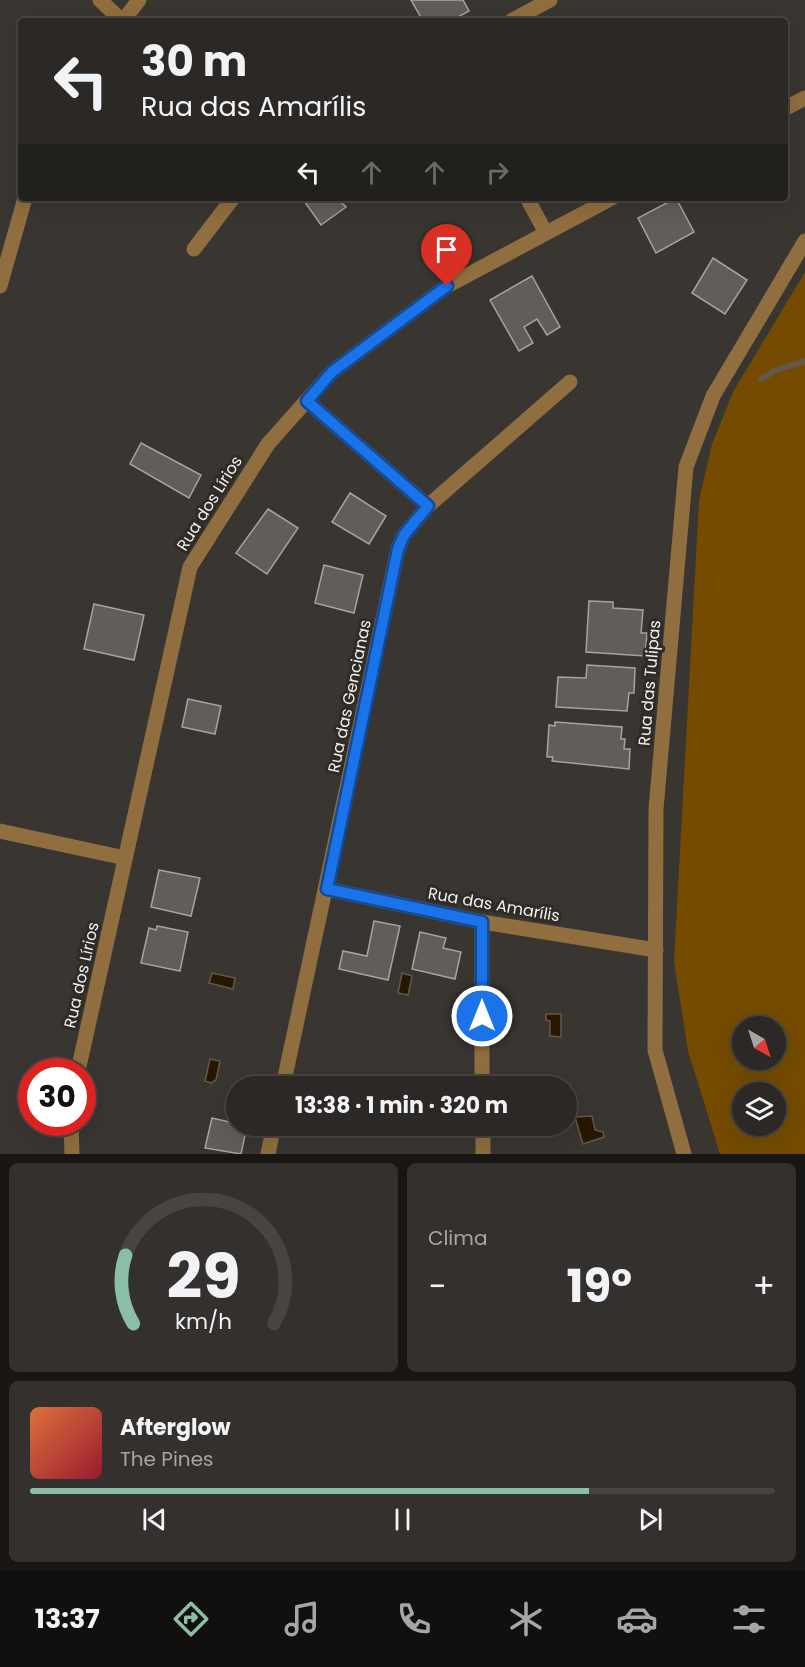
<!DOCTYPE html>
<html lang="pt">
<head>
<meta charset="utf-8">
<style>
	:root { --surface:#2b2825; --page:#33302d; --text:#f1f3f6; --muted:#a6a6a7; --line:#474442; --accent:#8abfa5 }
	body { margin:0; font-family:Poppins,sans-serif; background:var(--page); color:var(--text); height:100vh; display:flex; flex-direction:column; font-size:22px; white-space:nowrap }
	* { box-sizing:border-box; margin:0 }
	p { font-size:20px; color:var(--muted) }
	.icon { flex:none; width:33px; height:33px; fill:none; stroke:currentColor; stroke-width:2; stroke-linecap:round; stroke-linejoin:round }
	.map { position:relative; height:1154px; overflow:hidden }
	.drawer { display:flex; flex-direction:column; gap:9px; padding:9px; background:#181614; flex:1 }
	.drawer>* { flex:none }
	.guide { position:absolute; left:18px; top:18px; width:770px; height:183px; border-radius:6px; box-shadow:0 6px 24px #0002,0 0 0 2px var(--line); background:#2b2825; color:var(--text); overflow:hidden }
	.needle { width:39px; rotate:141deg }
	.controls { position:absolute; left:732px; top:1016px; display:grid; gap:12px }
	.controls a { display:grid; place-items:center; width:54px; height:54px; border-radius:50%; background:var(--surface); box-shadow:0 6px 24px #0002,0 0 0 2px var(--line); font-size:30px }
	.speed { position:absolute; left:18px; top:1058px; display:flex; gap:12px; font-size:30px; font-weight:700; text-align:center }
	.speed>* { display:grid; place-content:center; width:78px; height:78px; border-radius:50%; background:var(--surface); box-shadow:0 6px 24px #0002,0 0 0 2px var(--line); line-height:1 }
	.speed .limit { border:9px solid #d22; background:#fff; color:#111 }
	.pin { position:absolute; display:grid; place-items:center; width:51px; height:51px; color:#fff; margin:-62px -26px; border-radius:50% 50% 50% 0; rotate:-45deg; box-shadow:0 0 6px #0007 }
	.pin .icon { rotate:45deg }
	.me { position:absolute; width:66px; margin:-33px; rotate:0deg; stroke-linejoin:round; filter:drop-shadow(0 0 4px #0008) }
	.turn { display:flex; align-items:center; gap:21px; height:126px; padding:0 24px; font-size:27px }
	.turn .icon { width:78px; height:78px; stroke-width:2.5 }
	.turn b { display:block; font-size:42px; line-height:51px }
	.lanes { display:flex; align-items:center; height:57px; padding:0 24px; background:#0003; justify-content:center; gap:30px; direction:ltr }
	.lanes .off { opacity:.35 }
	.big { font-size:45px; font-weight:700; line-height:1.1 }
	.drawer .widget { flex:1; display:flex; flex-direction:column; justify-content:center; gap:9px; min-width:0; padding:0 21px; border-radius:9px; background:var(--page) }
	.drawer .dial { align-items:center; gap:0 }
	.dial svg { height:156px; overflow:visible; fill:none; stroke:var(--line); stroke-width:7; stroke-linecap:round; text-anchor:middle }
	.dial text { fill:var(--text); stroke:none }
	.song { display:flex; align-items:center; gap:18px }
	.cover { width:72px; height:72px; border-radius:9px; background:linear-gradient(135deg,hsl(20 70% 55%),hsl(350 70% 35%)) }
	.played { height:6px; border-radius:3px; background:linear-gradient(90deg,var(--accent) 75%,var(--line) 75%) }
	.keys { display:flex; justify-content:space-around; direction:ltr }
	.heat { display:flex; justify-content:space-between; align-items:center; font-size:33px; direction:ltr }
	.drawer .tiles { flex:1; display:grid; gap:9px; grid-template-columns:1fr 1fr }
	.widget:last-child { grid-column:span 2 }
	.trip { position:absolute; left:226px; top:1076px; width:351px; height:60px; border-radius:30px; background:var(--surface); box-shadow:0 6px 24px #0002,0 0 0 2px var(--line); font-weight:700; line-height:60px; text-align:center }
	.menu { display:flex; height:96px; justify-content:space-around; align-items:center; background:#11100f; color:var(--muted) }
	.menu .icon { width:42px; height:42px }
	.menu .on { color:var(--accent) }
	.menu b { font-size:27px; color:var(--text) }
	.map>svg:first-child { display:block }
</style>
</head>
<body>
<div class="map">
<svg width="805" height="1154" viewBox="0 0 805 1154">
	<rect width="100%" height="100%" fill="#393531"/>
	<path fill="#744b00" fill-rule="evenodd" d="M805,272V1154H720L688,1051L674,962L699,500L712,444L733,392ZM742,1026H776V1059H742ZM742,1092H776V1125H742Z"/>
	<g fill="#271701" stroke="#645848" stroke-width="1.5">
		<polygon points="212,973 235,978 233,989 209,983"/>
		<polygon points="402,973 412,976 408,995 398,993"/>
		<polygon points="546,1014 561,1014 561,1037 550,1036 550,1021 546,1020"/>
		<polygon points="210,1059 220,1061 216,1080 211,1083 205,1081"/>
		<polygon points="592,1116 595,1130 603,1132 604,1137 583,1144 575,1117"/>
	</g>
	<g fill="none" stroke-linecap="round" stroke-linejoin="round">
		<polyline stroke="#645848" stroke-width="6" points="761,379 776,370 805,361"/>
	</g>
	<g fill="#615d58" stroke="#a7a39d" stroke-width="1.5">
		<polygon points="411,0 463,0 469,11 451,21 423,21"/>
		<polygon points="302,198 349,198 342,203 346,207 321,225"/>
		<polygon points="676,198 694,232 656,253 638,218"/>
		<polygon points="713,258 747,280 725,314 692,293"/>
		<polygon points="532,276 560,327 547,335 537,319 524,327 533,343 519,351 490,300"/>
		<polygon points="141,443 201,475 189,498 130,464"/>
		<polygon points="350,493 386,516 369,544 332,522"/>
		<polygon points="268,509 298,528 267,574 236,553"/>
		<polygon points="324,565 363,575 354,613 315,603"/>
		<polygon points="589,601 613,602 613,608 643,610 641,633 647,633 645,656 586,652"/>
		<polygon points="94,604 144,615 134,660 84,649"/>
		<polygon points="587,665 635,668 634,693 629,693 627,711 556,707 558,677 586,678"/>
		<polygon points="188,699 221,706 215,734 182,727"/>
		<polygon points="555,722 622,727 621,739 625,739 624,749 630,749 629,769 552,761 553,757 547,757 549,725 555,726"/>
		<polygon points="159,870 200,878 191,916 151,907"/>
		<polygon points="374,921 400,926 388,980 339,969 343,951 367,956"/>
		<polygon points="157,926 188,932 180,971 141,963 149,928 156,930"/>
		<polygon points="420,932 446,938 443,948 461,952 455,979 412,969"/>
		<polygon points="212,1118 247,1126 241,1154 205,1148"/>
	</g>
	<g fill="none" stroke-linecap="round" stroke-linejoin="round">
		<g stroke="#906e3f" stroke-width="15">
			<polyline points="100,0 122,21"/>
			<polyline points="123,21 139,0"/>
			<polyline points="511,21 550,0"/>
			<polyline points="784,109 805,98"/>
			<polyline points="527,198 546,233"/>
			<polyline points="194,249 233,198"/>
			<polyline points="0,286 25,198"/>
			<polyline points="307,401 428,506"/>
			<polyline points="0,831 125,858"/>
			<polyline points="327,889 482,922 656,950"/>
			<polyline points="482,922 482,1086"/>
			<polyline points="78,1071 190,567 268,444 332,372 447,286 612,198"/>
			<polyline points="283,1086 398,549 404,535 428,506 570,382"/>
			<polyline points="71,1122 72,1154"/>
			<polyline points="483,1125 483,1154"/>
			<polyline points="268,1154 274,1125"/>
			<polyline points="684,1154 655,1050 656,809 686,467 713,396 805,241"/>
		</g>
	</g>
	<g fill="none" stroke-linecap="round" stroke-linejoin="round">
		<g stroke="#114b97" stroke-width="15">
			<polyline id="route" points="447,286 332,372 307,401 428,506 404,535 398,549 327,889 482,922 482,1016"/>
		</g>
		<use href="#route" stroke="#1a73e8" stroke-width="10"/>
	</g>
	<g text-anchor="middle" stroke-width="6" stroke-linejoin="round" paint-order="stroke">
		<g font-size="16" fill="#f3f0ed" stroke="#2f2b27">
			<text transform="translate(209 503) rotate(-58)" y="6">Rua dos Lírios</text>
			<text transform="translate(649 683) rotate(-85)" y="6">Rua das Tulipas</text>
			<text transform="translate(349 696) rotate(-78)" y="6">Rua das Gencianas</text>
			<text transform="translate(494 904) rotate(10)" y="6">Rua das Amarílis</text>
			<text transform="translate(81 975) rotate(-77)" y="6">Rua dos Lírios</text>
		</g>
	</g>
</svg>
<div class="controls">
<a><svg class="needle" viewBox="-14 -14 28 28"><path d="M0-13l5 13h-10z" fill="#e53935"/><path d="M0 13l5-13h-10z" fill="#a6a6a7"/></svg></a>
<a><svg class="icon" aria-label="layers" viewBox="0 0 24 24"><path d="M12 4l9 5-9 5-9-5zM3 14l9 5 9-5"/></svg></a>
</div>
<div class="speed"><div class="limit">30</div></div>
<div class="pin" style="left:447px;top:286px;background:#d93025"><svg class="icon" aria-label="arrive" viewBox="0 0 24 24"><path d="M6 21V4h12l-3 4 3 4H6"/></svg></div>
<svg class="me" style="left:482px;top:1016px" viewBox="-20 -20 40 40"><circle r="17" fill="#1a73e8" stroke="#fff" stroke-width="3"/><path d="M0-11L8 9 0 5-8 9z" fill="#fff"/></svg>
<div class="trip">13:38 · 1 min · 320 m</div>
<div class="guide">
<div class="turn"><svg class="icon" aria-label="left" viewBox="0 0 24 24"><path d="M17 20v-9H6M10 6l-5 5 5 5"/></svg><div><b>30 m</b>Rua das Amarílis</div></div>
<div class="lanes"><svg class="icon" aria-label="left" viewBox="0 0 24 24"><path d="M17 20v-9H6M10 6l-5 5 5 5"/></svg><svg class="icon off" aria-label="ahead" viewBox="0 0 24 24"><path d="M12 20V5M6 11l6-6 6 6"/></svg><svg class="icon off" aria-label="ahead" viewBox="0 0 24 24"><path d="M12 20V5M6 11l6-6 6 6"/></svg><svg class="icon off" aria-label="right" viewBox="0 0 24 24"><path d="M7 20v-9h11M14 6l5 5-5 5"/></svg></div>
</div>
</div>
<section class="drawer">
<div class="tiles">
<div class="widget dial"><svg viewBox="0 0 100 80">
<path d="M14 69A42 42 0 1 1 86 69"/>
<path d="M14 69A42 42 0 0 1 10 34" stroke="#8abfa5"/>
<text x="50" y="56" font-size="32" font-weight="700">29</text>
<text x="50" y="72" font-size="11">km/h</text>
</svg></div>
<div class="widget"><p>Clima</p>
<div class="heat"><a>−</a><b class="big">19°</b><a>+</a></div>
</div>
<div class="widget">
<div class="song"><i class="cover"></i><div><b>Afterglow</b><p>The Pines</p></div></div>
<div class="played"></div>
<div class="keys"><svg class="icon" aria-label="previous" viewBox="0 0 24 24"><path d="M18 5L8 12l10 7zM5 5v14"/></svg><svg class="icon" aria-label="pause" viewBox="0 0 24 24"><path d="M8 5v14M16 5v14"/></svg><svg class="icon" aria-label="next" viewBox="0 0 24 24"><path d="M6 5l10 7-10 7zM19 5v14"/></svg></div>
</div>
</div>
</section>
<nav class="menu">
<b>13:37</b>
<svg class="icon on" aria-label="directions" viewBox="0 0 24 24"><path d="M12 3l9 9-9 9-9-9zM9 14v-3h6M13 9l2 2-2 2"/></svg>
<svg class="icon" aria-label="music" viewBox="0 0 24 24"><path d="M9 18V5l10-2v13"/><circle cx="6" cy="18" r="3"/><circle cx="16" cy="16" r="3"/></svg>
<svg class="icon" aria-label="phone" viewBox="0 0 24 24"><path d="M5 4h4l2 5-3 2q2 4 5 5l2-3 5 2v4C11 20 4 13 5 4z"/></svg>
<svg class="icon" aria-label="climate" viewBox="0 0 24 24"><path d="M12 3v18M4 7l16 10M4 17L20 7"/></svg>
<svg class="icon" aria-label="car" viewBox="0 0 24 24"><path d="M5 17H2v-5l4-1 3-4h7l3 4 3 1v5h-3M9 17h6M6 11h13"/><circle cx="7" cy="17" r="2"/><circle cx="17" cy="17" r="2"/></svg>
<svg class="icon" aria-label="filters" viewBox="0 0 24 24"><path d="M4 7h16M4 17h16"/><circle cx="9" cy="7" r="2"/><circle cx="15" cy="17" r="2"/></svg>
</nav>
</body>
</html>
